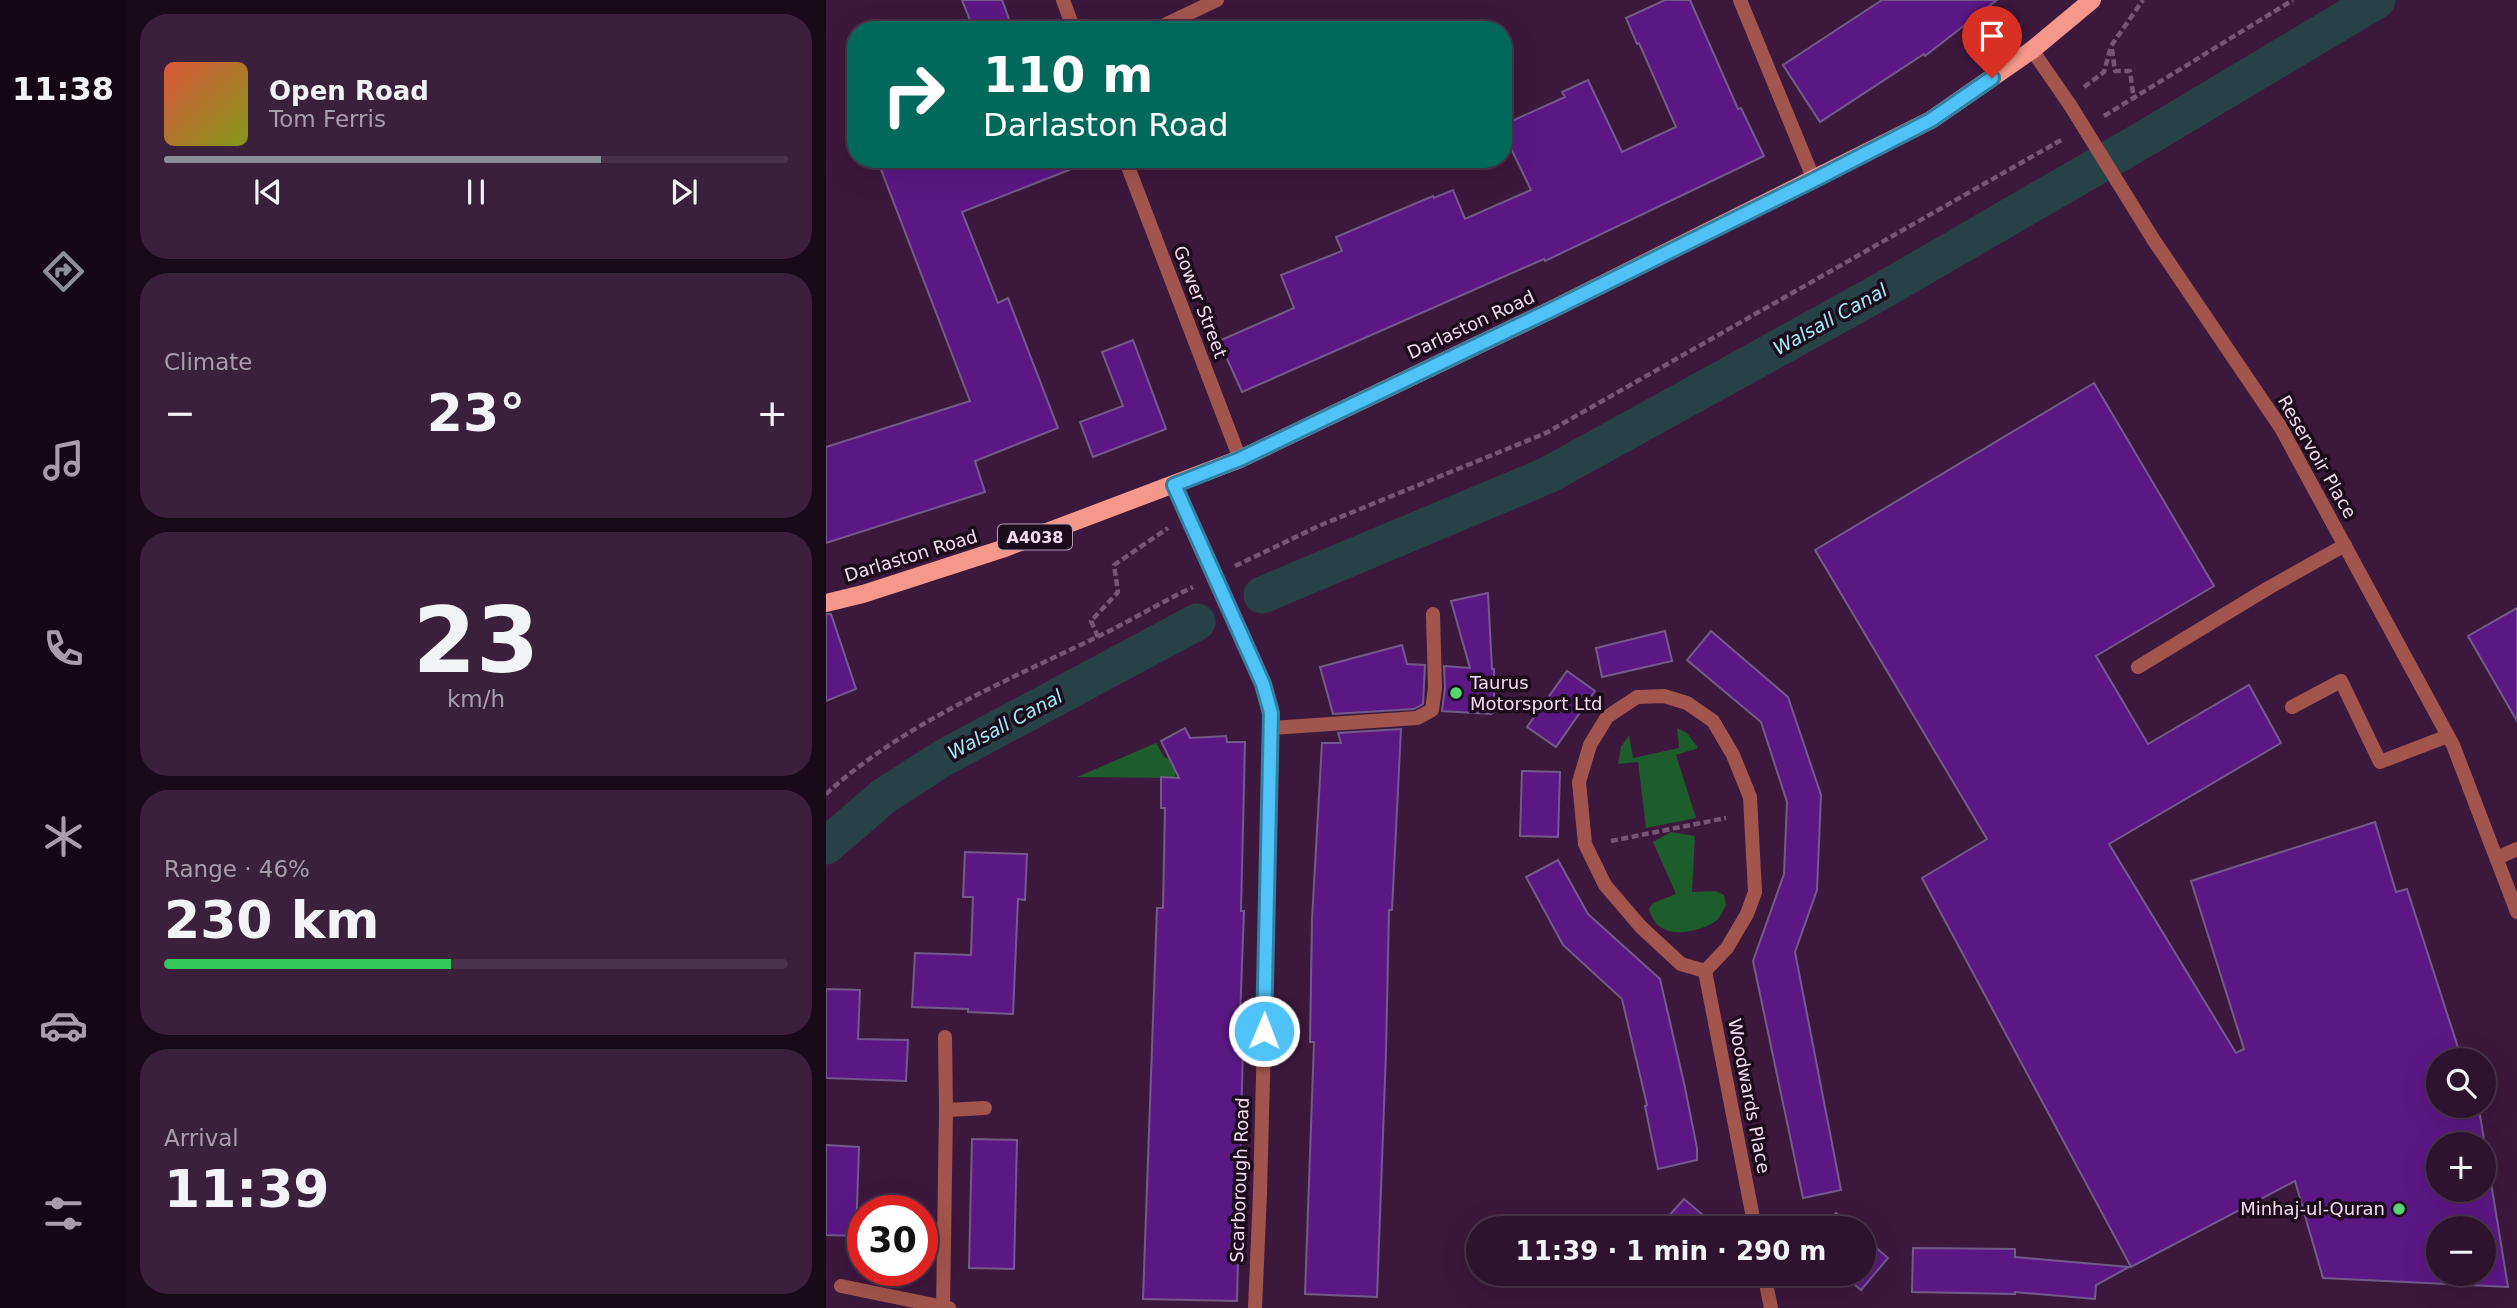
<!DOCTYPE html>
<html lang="en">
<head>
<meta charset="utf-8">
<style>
	:root { --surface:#2e122e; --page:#3a203a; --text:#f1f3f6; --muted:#a79eaa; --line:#49324a; --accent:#8c9099 }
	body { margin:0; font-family:"DejaVu Sans",sans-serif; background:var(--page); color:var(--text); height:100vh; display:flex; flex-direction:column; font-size:26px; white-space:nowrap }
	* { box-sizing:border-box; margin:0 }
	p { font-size:23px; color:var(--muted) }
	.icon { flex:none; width:38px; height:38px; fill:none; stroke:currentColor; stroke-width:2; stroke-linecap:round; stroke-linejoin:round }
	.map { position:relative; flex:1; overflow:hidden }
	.sheet { display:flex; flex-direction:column; gap:14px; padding:14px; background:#190a19; width:700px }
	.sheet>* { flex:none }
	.hud { position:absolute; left:21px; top:21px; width:665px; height:147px; border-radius:28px; box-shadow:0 7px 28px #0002,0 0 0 2px var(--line); background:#00695c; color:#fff; overflow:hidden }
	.tools { position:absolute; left:1600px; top:1048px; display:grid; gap:14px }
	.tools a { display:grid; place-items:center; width:70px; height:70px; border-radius:50%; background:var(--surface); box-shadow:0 7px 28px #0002,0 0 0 2px var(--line); font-size:35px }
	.speed { position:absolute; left:21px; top:1195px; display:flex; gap:14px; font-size:35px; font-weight:700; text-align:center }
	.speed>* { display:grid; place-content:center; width:91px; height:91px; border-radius:50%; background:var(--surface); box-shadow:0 7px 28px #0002,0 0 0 2px var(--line); line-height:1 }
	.speed .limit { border:10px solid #d22; background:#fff; color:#111 }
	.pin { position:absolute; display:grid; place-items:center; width:60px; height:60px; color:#fff; margin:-72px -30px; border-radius:50% 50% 50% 0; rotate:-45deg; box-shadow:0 0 7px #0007 }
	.pin .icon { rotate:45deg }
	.me { position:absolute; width:77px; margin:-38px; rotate:1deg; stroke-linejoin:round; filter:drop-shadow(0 0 5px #0008) }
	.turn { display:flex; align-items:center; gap:24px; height:147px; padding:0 21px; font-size:32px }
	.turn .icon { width:91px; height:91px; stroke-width:2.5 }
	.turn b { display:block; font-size:49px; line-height:60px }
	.big { font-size:52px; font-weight:600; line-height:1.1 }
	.sheet .widget { flex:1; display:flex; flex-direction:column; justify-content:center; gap:10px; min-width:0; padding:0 24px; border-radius:28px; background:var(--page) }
	.sheet .dial { align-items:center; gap:0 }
	.dial b { font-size:91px; line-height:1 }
	.song { display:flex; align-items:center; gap:21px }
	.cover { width:84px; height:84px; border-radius:10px; background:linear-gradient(135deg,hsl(10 70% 55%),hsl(70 70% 35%)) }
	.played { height:7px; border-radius:4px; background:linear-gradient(90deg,var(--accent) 70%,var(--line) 70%) }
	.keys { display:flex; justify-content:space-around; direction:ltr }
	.heat { display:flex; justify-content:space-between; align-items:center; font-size:38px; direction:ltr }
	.charge { height:10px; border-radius:5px; background:linear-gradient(90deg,#34c759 46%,var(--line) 0) }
	.trip { position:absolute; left:640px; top:1216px; width:410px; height:70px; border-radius:35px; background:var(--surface); box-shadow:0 7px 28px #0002,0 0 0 2px var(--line); font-weight:600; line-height:70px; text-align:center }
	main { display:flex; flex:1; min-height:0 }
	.tabs { display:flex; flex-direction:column; width:126px; justify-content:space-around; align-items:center; background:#120712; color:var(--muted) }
	.tabs .icon { width:49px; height:49px }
	.tabs .on { color:var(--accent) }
	.tabs b { font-size:32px; color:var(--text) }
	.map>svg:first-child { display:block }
</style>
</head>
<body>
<main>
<nav class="tabs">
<b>11:38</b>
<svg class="icon on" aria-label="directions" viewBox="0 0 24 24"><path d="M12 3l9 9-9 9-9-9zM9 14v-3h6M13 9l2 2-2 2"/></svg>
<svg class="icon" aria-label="music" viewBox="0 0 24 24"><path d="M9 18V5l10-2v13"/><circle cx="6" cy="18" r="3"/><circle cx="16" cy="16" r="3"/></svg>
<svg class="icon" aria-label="phone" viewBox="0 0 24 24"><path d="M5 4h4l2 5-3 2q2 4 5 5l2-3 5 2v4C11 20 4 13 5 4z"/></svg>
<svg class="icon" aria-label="climate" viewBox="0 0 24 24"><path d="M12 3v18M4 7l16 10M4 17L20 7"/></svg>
<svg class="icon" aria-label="car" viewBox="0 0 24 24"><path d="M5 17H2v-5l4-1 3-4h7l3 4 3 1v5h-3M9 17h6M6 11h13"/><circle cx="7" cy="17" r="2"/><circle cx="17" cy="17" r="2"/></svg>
<svg class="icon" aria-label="filters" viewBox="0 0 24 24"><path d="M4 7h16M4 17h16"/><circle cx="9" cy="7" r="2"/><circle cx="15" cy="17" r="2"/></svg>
</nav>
<section class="sheet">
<div class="widget">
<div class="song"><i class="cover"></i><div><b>Open Road</b><p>Tom Ferris</p></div></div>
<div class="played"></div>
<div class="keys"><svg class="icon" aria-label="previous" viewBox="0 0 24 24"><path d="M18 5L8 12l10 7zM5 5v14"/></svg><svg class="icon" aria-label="pause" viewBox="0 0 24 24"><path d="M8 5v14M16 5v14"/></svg><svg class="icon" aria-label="next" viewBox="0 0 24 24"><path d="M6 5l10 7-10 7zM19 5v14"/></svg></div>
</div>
<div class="widget"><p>Climate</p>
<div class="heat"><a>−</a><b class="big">23°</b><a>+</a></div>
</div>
<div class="widget dial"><b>23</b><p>km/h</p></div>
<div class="widget"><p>Range · 46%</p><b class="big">230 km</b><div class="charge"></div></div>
<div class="widget"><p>Arrival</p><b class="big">11:39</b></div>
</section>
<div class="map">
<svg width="1691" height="1308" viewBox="0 0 1691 1308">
	<rect width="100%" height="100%" fill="#3d183d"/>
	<g fill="#1d5c2b">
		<polygon points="851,728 861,733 872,748 850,755 870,818 820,828 812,762 792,764 795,747 803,735 807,758 853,748"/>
		<polygon points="330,743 338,757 350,762 349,778 251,777"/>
		<path d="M845,832L869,836L866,892L890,891L898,895L900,905C897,910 895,916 891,920C879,930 850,937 836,928C829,925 825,916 823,909L827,903L850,894L827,842Z"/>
	</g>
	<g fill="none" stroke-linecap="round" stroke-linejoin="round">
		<g stroke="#274246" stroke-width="37">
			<polyline points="436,595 722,475 1052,293 1325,135 1551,0"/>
			<polyline points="0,846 58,796 117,758 371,622"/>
		</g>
	</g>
	<g fill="#5b1885" stroke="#735a8a" stroke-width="2" fill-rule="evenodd">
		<polygon points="136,0 176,0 187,30 148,30"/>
		<polygon points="839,0 864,0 912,109 915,108 938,156 719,261 718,259 416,392 393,341 468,308 455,275 516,251 510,237 607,196 608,198 627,190 639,219 705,190 677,132 677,125 739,97 736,92 762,80 796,152 850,127 813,43 811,44 800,18"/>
		<polygon points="1056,0 1171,0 1099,56 1098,54 994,122 957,65"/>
		<polygon points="51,159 266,159 266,161 136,212 172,303 182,298 232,428 149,461 159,492 0,543 0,447 144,401"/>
		<polygon points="307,340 340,429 267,457 254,422 297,406 276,352"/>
		<path d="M1268,383L1388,586L1270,656L1322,744L1423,685L1455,743L1283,844L1410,1053L1418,1049L1365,881L1549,822L1570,892L1581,889L1636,1060H1612V1106H1651L1654,1115L1682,1287L1497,1278L1469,1181L1305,1267L1096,878L1161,839L989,550ZM1612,1144H1657V1190H1612ZM1612,1228H1657V1274H1612Z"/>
		<polygon points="662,593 666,669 668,669 668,712 665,714 616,711 619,688 618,666 644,668 625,601"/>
		<polygon points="1691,608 1691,721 1642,636"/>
		<polygon points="0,614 5,614 30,689 0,701"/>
		<polygon points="839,631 846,661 776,677 770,648"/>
		<polygon points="885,631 962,697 995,795 991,890 969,952 1015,1190 977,1198 927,961 958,874 961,802 935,722 861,660"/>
		<polygon points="576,645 581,664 599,665 597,704 588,709 507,714 494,667"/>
		<polygon points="741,671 769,691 730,747 701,727"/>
		<polygon points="359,728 364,738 400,736 401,742 419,742 415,911 418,911 413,1043 417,1043 411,1301 317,1299 331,908 337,908 339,808 335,808 335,777 353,778 335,741"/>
		<polygon points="575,729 566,910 563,910 560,1052 551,1297 479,1294 488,1042 484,1042 486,919 496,743 515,743 512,733"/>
		<polygon points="696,771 734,772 732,837 694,836"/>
		<polygon points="139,852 201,854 199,900 192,899 187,1014 142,1012 142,1009 86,1007 89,953 145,955 147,897 137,897"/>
		<polygon points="732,860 762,914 834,979 858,1083 871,1148 871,1160 832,1169 819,1106 821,1105 796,999 737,945 700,877"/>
		<polygon points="0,989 34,990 32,1039 82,1040 80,1081 0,1078"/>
		<polygon points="146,1139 191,1140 188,1269 143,1268"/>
		<polygon points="0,1145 33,1147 30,1236 0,1235"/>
		<polygon points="858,1199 890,1226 888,1228 832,1228"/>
		<polygon points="1010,1213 1028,1228 998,1228"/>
		<polygon points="1038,1237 1062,1258 1035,1290 1016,1274 1038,1274"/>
		<polygon points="1087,1248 1189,1249 1189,1257 1303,1267 1270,1285 1269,1299 1189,1292 1189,1294 1086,1292"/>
	</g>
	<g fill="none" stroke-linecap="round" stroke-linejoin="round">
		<g stroke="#775576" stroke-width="4.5" stroke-dasharray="7 3.5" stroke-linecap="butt">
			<polyline points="1286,49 1289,71 1304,71 1308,100"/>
			<polyline points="1258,87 1278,72 1285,46 1317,0"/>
			<polyline points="1278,116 1467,0"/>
			<polyline points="409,566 495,525 720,433 1237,139"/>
			<polyline points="272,637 265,621 292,592 288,565 342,528"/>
			<path d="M0,794C74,726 177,682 267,639C301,623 333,603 367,587"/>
			<polyline points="785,841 900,818"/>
		</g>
		<g stroke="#a2554c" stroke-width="14">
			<polyline points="914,0 988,180"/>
			<polyline points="328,30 391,0"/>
			<polyline points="1312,667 1444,587 1519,545"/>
			<polyline points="1466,707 1515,681 1554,762 1622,736"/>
			<polyline points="446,728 591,718 606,710 609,688 607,614"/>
			<polyline points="1671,858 1691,849"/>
		</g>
		<g stroke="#a2554c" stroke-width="14">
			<polyline points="237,0 248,30"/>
			<polyline points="1206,50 1244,105"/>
			<polyline points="299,159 414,459"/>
			<polyline points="1327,239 1455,428 1627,745 1691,912"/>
			<polyline points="348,485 375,550"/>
			<polygon points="838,696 861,703 887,721 907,755 924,797 929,892 921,914 901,948 879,971 855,964 815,927 779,885 759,844 753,782 764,745 781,717 811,697"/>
			<polyline points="879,971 929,1228"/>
			<polyline points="119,1037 120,1110"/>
			<polyline points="938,1274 945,1308"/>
			<polyline points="15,1286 123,1308"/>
			<polyline points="117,1308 120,1110 159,1108"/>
			<polyline points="429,1308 434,1193 446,728 442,699 437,684"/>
		</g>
		<polyline stroke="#f5978a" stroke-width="18" points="0,603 37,594 176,549 414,459 727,309 1105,120 1206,50 1266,0"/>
		<g stroke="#a2554c" stroke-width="14">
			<polyline points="1244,105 1327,239"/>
			<polyline points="375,550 437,684"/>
		</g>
	</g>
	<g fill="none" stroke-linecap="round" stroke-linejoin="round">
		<g stroke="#337fa1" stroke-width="18">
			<polyline id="route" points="438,1031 445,713 437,684 348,485 414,459 727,309 988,180 1105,120 1166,78"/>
		</g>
		<use href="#route" stroke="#4fc3f7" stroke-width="12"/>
	</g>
	<g fill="#55d671" stroke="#1b0b1b" stroke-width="2.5">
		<circle cx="630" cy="693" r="7"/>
		<circle cx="1573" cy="1209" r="7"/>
	</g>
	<g text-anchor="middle" stroke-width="7" stroke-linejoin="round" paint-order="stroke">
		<rect fill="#1b0b1b" stroke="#b39db2" stroke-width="2" x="172" y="524.5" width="74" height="25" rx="5"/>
		<g font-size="16" font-weight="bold" fill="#f4dbf2">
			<text x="209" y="543">A4038</text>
		</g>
		<g font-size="18" fill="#f4dbf2" stroke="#1b0b1b">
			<text transform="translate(374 302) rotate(69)" y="6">Gower Street</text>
			<text transform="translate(645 325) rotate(-25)" y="6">Darlaston Road</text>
			<text transform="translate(1491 457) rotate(60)" y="6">Reservoir Place</text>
			<text transform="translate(85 556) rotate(-17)" y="6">Darlaston Road</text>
			<text transform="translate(923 1096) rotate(79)" y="6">Woodwards Place</text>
			<text transform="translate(414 1180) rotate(-88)" y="6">Scarborough Road</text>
		</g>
		<g font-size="18" fill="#f4dbf2" stroke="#1b0b1b" text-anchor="start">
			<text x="644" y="689">Taurus<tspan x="644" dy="21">Motorsport Ltd</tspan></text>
			<text x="1559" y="1215" text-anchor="end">Minhaj-ul-Quran</text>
		</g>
		<g font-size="19" font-style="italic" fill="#9decf8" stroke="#1b0b1b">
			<text transform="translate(1004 319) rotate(-29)" y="7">Walsall Canal</text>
			<text transform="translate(179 724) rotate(-28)" y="7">Walsall Canal</text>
		</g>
	</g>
</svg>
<div class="tools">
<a><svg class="icon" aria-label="search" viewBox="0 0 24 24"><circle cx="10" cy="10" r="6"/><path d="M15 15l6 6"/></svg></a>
<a>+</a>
<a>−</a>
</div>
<div class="speed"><div class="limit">30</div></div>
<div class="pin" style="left:1166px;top:78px;background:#d93025"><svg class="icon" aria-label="arrive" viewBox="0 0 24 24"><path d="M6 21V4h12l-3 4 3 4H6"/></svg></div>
<svg class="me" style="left:438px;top:1031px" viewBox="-20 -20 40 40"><circle r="17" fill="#4fc3f7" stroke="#fff" stroke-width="3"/><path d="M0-11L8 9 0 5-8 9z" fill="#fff"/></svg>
<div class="trip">11:39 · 1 min · 290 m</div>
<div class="hud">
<div class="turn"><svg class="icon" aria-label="right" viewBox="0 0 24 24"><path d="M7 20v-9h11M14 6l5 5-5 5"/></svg><div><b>110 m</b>Darlaston Road</div></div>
</div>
</div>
</main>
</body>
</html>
